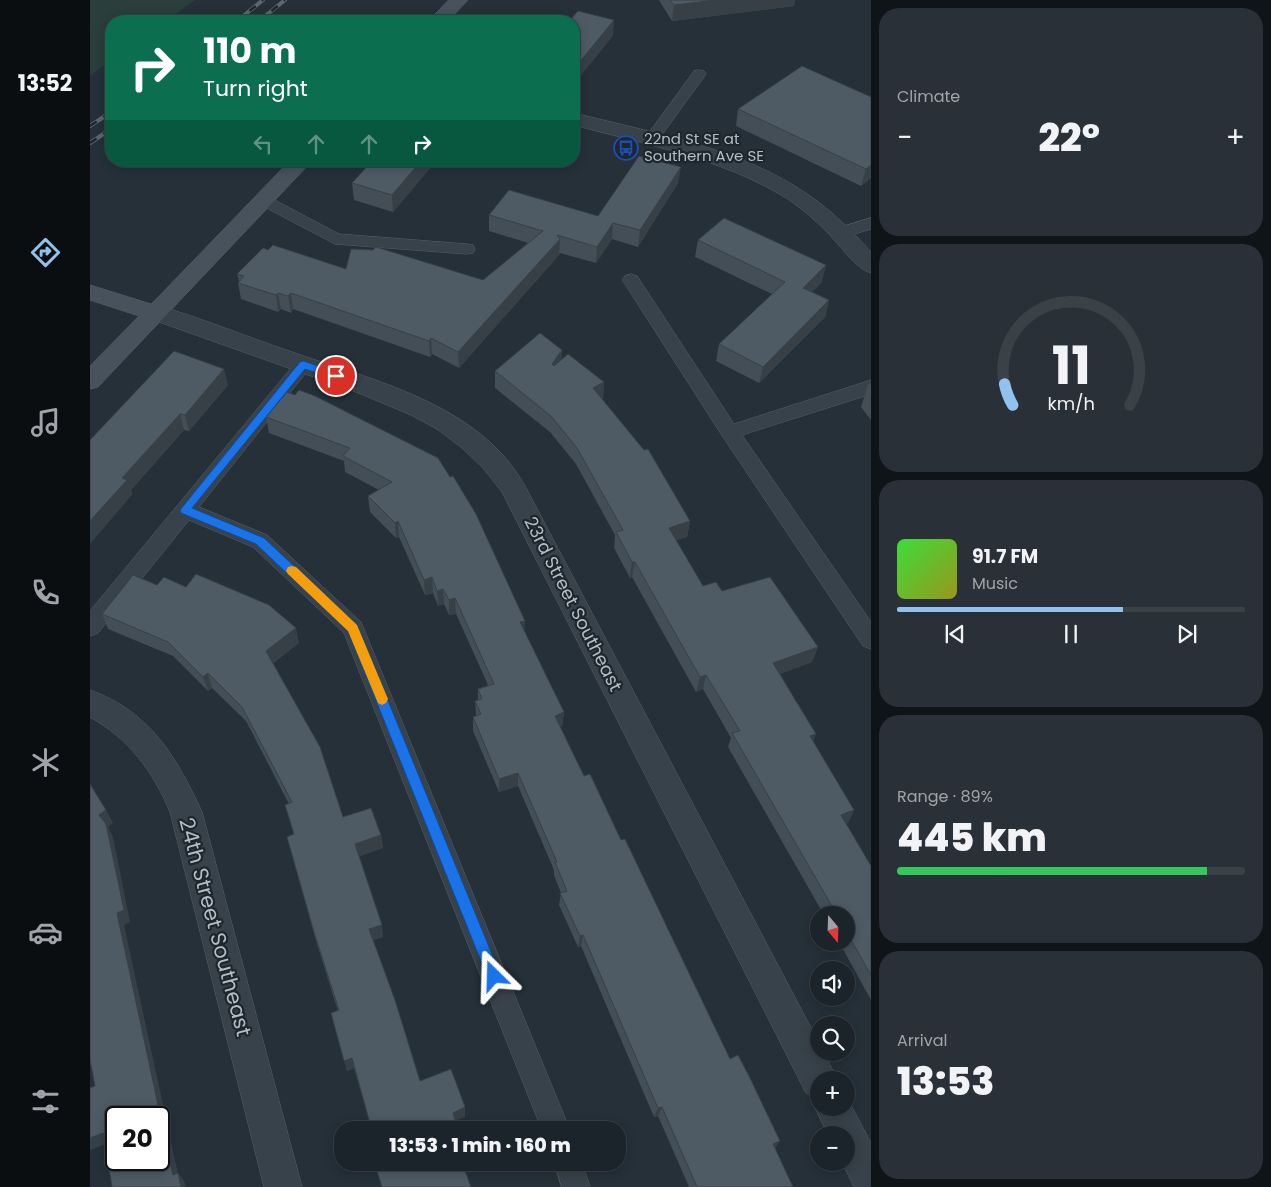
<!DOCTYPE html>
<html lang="en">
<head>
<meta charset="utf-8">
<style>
	:root { --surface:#1c242b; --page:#293037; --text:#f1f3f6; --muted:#a0a4a9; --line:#3a4147; --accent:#91c2ed }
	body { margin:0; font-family:Poppins,sans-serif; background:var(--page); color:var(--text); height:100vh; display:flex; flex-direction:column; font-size:19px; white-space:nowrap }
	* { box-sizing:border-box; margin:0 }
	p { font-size:16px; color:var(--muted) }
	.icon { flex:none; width:28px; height:28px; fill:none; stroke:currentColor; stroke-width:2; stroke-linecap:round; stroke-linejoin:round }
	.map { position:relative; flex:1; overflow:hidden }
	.drawer { display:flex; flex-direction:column; gap:8px; padding:8px; background:#0f1418; width:400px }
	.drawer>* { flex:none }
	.banner { position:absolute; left:15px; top:15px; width:475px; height:152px; border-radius:20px; box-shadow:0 2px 12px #0003,0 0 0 1px var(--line); background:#0b6e4f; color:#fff; overflow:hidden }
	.needle { width:32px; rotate:161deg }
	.fabs { position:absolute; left:720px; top:906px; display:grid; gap:10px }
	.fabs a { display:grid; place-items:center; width:45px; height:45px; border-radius:50%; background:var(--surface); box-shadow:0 2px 12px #0003,0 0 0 1px var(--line); font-size:25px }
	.speed { position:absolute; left:15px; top:1106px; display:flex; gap:10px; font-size:25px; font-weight:700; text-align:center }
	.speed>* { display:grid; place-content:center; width:65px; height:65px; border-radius:50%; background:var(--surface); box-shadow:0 2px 12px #0003,0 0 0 1px var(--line); line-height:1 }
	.speed .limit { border:2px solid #111; border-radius:8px; background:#fff; color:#111 }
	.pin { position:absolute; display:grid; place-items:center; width:42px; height:42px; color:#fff; margin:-21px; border:2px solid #fff; border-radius:50%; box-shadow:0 1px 5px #0007 }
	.me { position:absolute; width:55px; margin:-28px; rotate:338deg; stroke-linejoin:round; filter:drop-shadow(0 0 4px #0008) }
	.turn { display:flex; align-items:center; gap:18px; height:105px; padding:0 15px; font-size:22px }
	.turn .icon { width:65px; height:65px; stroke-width:2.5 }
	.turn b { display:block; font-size:35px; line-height:42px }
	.lanes { display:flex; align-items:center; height:48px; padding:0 15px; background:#0003; justify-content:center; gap:25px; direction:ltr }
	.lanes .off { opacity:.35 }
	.big { font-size:38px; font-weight:800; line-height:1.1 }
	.drawer .tile { flex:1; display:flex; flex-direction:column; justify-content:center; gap:8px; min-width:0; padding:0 18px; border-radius:20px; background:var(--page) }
	.drawer .dial { align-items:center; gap:0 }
	.dial svg { height:130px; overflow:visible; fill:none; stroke:var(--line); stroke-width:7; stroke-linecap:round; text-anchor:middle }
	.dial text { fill:var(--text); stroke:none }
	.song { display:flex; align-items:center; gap:15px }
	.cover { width:60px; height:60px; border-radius:8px; background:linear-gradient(135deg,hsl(120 70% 55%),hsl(60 70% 35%)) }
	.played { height:5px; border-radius:2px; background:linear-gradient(90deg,var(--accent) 65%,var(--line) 65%) }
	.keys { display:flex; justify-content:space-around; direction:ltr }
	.heat { display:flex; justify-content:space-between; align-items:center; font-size:28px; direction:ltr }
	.charge { height:8px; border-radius:4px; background:linear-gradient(90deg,#34c759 89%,var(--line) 0) }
	.trip { position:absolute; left:244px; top:1121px; width:292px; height:50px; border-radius:20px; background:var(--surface); box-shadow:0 2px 12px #0003,0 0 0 1px var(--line); font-weight:800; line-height:50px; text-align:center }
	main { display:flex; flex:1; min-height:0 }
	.menu { display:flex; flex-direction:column; width:90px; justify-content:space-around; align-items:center; background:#0b0e11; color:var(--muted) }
	.menu .icon { width:35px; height:35px }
	.menu .selected { color:var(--accent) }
	.menu b { font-size:22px; color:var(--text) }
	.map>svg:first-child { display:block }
</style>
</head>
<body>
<main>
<nav class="menu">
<b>13:52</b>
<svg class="icon selected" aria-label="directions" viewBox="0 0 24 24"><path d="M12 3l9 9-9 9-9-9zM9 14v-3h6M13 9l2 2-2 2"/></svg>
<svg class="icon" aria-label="music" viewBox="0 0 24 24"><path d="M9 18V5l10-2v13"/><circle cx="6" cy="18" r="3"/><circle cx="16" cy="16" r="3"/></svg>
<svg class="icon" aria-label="phone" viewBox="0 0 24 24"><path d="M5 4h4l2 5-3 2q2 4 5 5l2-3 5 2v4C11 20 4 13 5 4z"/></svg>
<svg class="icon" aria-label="climate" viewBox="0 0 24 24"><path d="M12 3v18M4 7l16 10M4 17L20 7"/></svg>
<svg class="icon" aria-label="car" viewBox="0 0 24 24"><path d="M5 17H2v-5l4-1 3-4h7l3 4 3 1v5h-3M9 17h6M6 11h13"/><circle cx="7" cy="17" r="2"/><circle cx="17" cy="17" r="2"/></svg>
<svg class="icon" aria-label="filters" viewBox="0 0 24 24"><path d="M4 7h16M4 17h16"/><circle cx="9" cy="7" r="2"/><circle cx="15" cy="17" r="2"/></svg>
</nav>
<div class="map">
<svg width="781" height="1187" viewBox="0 0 781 1187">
	<rect width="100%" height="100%" fill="#253039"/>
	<polygon fill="#2a3e3c" points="0,0 105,0 76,21 21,21 21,60 0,76"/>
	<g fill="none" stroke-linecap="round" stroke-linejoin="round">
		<g stroke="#576067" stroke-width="1">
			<g id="lane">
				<polygon points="609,70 614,71 616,74 566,143 556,143 553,140 556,137 604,71"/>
				<polygon points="175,195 249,234 377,244 383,245 385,249 383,253 377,254 245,244 169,204 167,200 169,196"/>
				<polygon points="781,218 781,229 751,238 745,237 743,233 745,229"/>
				<polygon points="541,274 547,276 644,424 781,380 781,394 652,435 781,622 781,649 773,646 633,437 535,284 532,280 535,276"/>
				<polygon points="213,359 219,361 222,365 219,369 109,507 177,535 271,622 480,1130 452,1130 254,633 163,547 99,520 8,633 0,636 0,611 207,361"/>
				<polygon points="464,1162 492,1162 500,1187 472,1187"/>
			</g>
		</g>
		<g stroke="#576067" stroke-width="1">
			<g id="street">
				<path d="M484,113C563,133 652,148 720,196C743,212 762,231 781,252V273C766,269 749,244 737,232C724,219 709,206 693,196C629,158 554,144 484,125Z"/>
				<path d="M66,305C111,318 155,336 199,351C281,380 389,403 435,486L729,1043V1052H734L747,1080H729V1098L716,1093L412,492L393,468L371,447L347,429L321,415L266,392L58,318L55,313L58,308Z"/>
				<path d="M0,690C60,711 87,758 112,812L212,1187H174L80,812C63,771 39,739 0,717Z"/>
				<polygon points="756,1096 781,1143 781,1187 764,1187 752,1162 756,1162 756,1135 738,1135 725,1108 729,1099 729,1108 756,1108"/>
			</g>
		</g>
		<g stroke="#576067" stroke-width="1">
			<g id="secondary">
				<polygon points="359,0 378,0 358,21 339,21"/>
				<polygon points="200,161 222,161 8,387 0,389 0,366 49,316 0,300 0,285 61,304"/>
			</g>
		</g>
		<use href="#lane" fill="#38424a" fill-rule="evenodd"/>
		<use href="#street" fill="#38424a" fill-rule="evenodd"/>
		<use href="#secondary" fill="#47525c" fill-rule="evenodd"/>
		<g stroke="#5b6770" stroke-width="4">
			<g id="rail">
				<polyline points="147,21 173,0"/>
				<polyline points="169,21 195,0"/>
				<polyline points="0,126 21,112"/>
				<polyline points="0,143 21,129"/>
			</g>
		</g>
		<use href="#rail" stroke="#1e272e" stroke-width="2.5" stroke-dasharray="8" stroke-linecap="butt"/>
	</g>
	<g fill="#434e57">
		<polygon points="569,0 705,0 704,6 582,21"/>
		<polygon points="781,97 781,178 771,186 646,126 648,109"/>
		<polygon points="346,161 303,212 264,200 262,183"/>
		<polygon points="588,183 548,247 522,239 506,263 470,253 469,255 369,368 342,354 340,357 203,309 201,313 191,309 188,312 151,299 148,283 149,281 147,274 178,250 256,269 393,280 438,243 399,231 399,215 508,216"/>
		<polygon points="608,240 732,282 722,292 739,300 735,317 669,383 626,361 629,344 682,294 605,257"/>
		<polygon points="472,350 471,360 514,382 513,399 512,399 600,521 597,537 586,540 613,586 632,591 728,647 722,662 690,674 723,742 764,810 758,823 756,824 781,866 781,1000 749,942 756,942 756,915 734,915 638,747 641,738 613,689 606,692 542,577 540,578 524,548 525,535 486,464 460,432 405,388 405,371"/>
		<polygon points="781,383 781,420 771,407 778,384"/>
		<polygon points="138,385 99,431 94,430 41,490 42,495 0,440"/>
		<polygon points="205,395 225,396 434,631 474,712 472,727 470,727 494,776 531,840 685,1148 703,1187 599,1187 568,1116 564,1117 491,946 488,947 469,905 471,893 464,875 464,870 428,786 409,792 383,731 383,717 386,716 385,701 388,700 388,689 398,685 366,614 359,615 354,604 348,606 343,593 335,595 309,537 306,538 280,512 278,496 289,490 255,472 254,461 179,433 176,417"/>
		<polygon points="12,614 209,643 183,663 253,817 291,835 293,848 269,856 293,937 283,940 330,1081 375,1117 279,1120 264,1068 257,1071 248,1011 227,944 197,837 204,834 195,805 199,804 156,721 122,688 118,691 83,656 18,629"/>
	</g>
	<g fill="#374047">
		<polygon points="626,0 705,0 704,6 582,21 584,5"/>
		<polygon points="524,20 523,36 484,84 484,69"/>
		<polygon points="331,161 346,161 303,212 302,195"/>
		<polygon points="781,165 781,178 771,186 776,169"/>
		<polygon points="591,167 588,183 548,247 550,230"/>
		<polygon points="523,223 522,239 506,263 507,247"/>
		<polygon points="470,239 469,255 369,368 368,352"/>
		<polygon points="736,265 732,282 709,304 713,288"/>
		<polygon points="188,293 191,309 188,312 186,295"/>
		<polygon points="201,293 203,309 201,313 198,296"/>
		<polygon points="739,300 735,317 669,383 673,367"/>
		<polygon points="341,338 342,354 340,357 339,341"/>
		<polygon points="472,350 471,366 461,381 462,364"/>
		<polygon points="134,369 138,385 99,431 95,415"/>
		<polygon points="514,382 513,399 501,404 503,388"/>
		<polygon points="90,414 94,430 41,490 42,495 0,544 0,521 32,478"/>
		<polygon points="308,521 309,537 306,538 305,523"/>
		<polygon points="600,521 597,537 576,543 579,528"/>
		<polygon points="542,562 545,562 542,577 540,578"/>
		<polygon points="342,577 343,593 335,595 334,580"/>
		<polygon points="353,589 354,604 348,606 347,591"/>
		<polygon points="365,598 366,614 359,615 359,600"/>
		<polygon points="435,621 434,636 430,622"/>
		<polygon points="206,628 209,643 179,665 176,651"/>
		<polygon points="728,647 722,662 679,678 683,663"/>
		<polygon points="118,673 122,688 118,691 113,677"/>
		<polygon points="616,675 613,689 606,692 610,677"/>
		<polygon points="474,712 472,727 463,730 465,716"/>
		<polygon points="726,734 721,748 720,736"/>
		<polygon points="428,773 428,786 409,792 409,779"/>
		<polygon points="16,810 23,823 18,827 23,837 40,922 34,925 90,1183 83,1175 27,913 9,815"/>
		<polygon points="764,810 758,823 744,828 751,815"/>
		<polygon points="291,835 293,848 267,857 265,844"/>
		<polygon points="292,925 293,937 281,941 279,929"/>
		<polygon points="493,935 491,946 488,947 490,936"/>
		<polygon points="262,1058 264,1068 257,1071 254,1061"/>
		<polygon points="375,1107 375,1117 363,1122 363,1113"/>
		<polygon points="572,1107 568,1116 564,1117 568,1108"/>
		<polygon points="13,1133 21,1142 0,1150 0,1138"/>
		<polygon points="690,1141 684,1150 683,1144"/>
		<polygon points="88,1173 94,1181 96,1187 91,1187"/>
	</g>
	<g fill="#4e5b65" stroke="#374047" fill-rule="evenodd">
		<polygon points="580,0 626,0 584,5"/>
		<polygon points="488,11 524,20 484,69 484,21 479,21"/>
		<polygon points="712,66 781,97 781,165 776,169 648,109"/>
		<polygon points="549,156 591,167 550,230 523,223 507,247 467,235 470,239 368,352 341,338 339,341 201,293 198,296 188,293 186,295 148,283 154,276 147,274 173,248 178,250 183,245 256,269 261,249 283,250 286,247 393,280 453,231 399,215 419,190 508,216"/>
		<polygon points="282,161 331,161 302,195 262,183"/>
		<polygon points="634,218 736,265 713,288 739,300 673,367 629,344 695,282 608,240"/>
		<polygon points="450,333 472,350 462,364 464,366 478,354 514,382 503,388 554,450 558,449 600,521 579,528 613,586 626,582 632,591 680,577 728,647 683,663 726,734 720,736 764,810 751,815 781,866 781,975 756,931 756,915 747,915 642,733 650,731 616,675 610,677 545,562 542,562 526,532 533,530 487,448 461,416 405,371"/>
		<polygon points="84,351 134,369 95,415 90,414 32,478 37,480 0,521 0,440"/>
		<polygon points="209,390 225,396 348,458 360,477 363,476 386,514 435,621 430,622 474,712 465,716 494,776 500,774 531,840 535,839 640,1059 648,1055 659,1076 690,1141 683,1144 703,1187 607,1187 572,1107 568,1108 493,935 490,936 470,893 477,891 465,862 467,862 428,773 409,779 383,717 391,714 385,701 392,699 388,689 404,684 365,598 359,600 353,589 347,591 342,577 334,580 308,521 305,523 278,496 302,482 253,456 260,448 176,417 197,392 205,395"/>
		<polygon points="106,574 179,605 206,628 176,651 230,747 253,817 281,808 291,835 265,844 292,925 279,929 305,1000 330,1081 361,1069 375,1107 363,1113 368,1130 274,1130 272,1124 279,1120 262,1058 254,1061 241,1013 249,1010 224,932 197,837 204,834 195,805 202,802 152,707 118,673 113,677 78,642 12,614 43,575 67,585 74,577 96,587"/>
		<path d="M0,784L16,810L9,815L16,824L34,910L27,913L83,1175L88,1173L91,1187H22L13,1133L0,1138V1088L5,1086L0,1060ZM26,1118H69V1160H26Z"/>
		<polygon points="284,1162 372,1162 381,1187 292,1187"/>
	</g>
	<polygon fill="#1a73e8" stroke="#114b97" points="213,361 249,373 251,376 246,379 215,369 102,508 174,538 267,625 411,976 409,980 404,982 399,980 397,976 258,631 166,544 91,513 90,510 210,362"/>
	<polygon fill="#f59e0b" points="202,566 206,567 267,625 298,699 296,703 292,705 288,703 258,631 198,574 196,571 198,567"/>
	<defs>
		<g id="bus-ring" transform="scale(1.25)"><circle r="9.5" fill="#1e272e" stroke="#1a4fb4" stroke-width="1.5"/><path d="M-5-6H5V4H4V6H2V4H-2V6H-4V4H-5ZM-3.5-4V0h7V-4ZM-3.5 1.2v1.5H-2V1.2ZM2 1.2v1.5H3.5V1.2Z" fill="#1a4fb4"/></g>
	</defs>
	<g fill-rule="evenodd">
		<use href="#bus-ring" x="536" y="148"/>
	</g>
	<g text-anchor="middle" stroke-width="4.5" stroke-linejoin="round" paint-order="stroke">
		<g font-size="15" fill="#b4bdc5" stroke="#1e272e" text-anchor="start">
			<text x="554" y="144">22nd St SE at<tspan x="554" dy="17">Southern Ave SE</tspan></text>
		</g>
		<g font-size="18" fill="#b4bdc5" stroke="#1e272e">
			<text transform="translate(483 604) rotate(63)" y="6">23rd Street Southeast</text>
		</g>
		<g font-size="21" fill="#b4bdc5" stroke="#1e272e">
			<text transform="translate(125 927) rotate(75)" y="7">24th Street Southeast</text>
		</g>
	</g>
</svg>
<div class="fabs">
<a><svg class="needle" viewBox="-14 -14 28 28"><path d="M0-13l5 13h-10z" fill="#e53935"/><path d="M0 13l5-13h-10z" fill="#a0a4a9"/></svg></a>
<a><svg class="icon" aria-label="sound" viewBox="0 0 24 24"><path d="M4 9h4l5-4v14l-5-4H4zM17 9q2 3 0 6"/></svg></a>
<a><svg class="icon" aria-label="search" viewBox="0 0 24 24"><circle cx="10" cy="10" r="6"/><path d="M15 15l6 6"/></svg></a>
<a>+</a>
<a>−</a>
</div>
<div class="speed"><div class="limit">20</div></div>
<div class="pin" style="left:246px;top:376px;background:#d93025"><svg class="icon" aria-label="arrive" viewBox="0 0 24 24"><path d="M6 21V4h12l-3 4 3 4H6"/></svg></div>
<svg class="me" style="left:404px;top:976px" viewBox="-20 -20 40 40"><path d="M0-17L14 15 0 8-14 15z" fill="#1a73e8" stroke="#fff" stroke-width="4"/></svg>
<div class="trip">13:53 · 1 min · 160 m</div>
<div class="banner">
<div class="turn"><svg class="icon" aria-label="right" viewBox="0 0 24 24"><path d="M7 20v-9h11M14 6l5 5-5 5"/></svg><div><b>110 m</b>Turn right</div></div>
<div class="lanes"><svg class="icon off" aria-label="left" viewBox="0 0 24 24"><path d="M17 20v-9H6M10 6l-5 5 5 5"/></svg><svg class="icon off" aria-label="ahead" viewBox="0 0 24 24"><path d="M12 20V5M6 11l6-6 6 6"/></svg><svg class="icon off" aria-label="ahead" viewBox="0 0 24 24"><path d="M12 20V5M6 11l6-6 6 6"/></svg><svg class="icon" aria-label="right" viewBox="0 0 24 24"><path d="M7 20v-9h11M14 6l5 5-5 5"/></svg></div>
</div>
</div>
<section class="drawer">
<div class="tile"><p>Climate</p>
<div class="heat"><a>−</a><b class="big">22°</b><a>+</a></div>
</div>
<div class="tile dial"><svg viewBox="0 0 100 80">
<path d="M14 69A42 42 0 1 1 86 69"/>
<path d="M14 69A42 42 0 0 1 9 56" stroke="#91c2ed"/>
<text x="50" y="56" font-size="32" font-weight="700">11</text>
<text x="50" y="72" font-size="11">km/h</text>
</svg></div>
<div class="tile">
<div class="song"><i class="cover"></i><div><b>91.7 FM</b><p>Music</p></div></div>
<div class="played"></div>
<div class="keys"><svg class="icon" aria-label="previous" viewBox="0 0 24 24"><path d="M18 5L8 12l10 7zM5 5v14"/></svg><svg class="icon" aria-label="pause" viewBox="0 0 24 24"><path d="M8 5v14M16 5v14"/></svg><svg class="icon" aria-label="next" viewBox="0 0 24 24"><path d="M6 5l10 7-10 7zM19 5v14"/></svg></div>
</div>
<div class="tile"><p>Range · 89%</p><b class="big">445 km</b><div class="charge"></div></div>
<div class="tile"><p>Arrival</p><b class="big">13:53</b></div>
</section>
</main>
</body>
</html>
